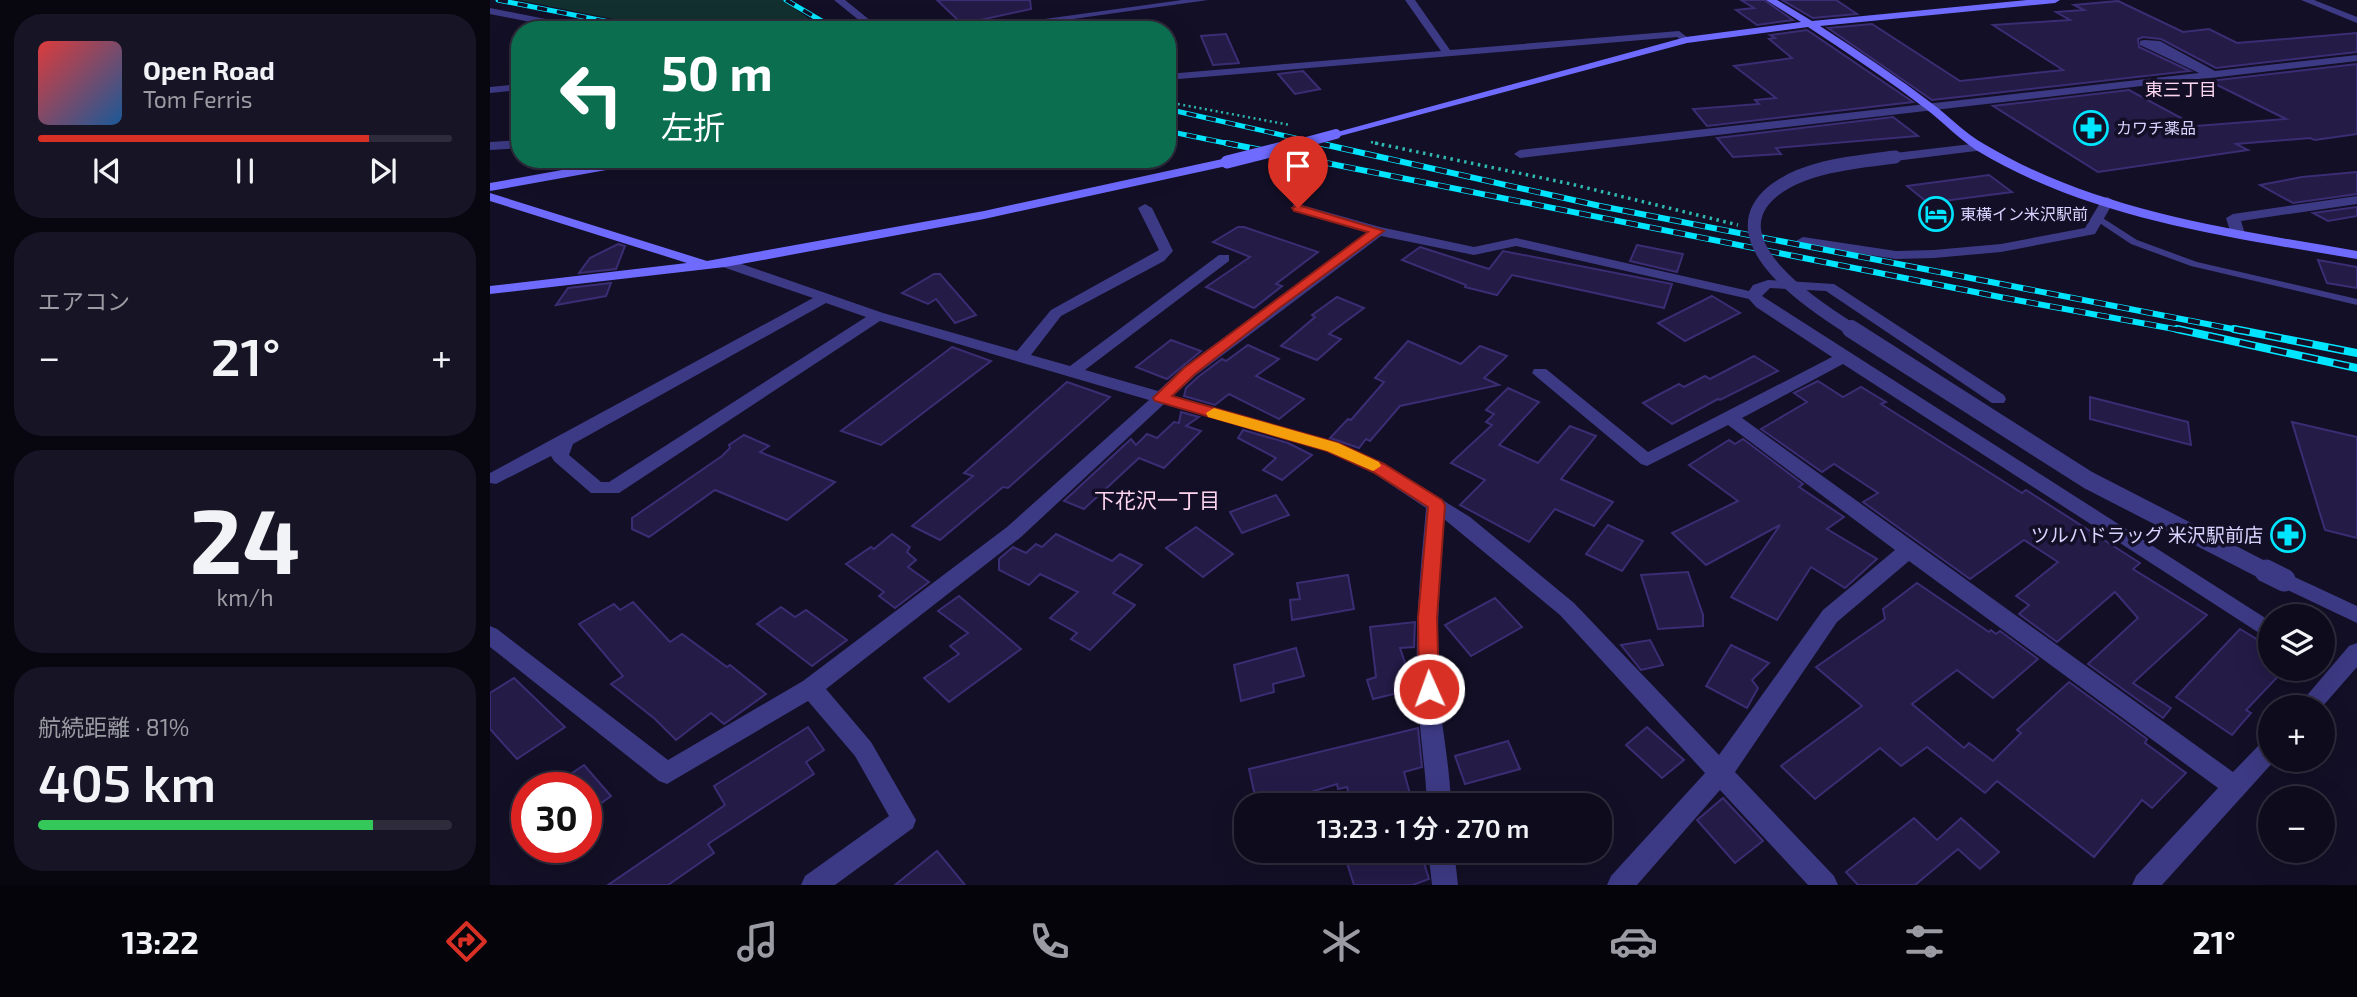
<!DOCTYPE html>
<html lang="ja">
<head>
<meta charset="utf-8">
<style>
	:root { --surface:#0e0b1c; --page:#171425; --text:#f1f3f6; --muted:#9b9ba3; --line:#2e2b3b; --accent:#d93025 }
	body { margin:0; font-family:"Exo 2","Noto Sans JP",sans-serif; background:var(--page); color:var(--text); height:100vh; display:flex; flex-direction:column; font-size:26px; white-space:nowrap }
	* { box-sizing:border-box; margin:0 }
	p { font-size:23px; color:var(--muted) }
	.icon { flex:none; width:38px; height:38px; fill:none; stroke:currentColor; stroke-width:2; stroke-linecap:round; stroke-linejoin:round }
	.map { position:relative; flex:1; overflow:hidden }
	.details { display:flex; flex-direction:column; gap:14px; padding:14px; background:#08060f; width:490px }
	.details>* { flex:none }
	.guide { position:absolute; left:21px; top:21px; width:665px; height:147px; border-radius:28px; box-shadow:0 7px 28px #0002,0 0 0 2px var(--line); background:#0b6e4f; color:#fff; overflow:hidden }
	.tools { position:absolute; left:1768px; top:604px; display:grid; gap:14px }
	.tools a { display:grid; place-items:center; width:77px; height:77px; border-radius:50%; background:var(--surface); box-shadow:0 7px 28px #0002,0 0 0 2px var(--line); font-size:35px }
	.speed { position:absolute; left:21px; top:772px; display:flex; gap:14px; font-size:35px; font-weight:700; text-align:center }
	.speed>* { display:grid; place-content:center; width:91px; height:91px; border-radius:50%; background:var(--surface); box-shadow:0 7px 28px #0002,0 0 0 2px var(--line); line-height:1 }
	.speed .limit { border:10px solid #d22; background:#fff; color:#111 }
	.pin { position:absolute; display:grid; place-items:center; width:60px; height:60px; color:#fff; margin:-72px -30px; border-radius:50% 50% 50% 0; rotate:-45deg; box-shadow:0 0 7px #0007 }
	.pin .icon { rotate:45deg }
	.me { position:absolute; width:77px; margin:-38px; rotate:358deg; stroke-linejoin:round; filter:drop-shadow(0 0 5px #0008) }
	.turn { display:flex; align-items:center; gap:24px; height:147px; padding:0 35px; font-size:32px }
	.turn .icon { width:91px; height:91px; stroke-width:2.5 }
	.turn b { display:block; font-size:49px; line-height:60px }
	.big { font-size:52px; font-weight:600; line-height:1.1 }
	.details .card { flex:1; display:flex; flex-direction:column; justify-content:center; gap:10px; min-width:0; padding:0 24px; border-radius:28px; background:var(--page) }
	.details .dial { align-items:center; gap:0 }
	.dial b { font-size:91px; line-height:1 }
	.song { display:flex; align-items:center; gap:21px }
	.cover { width:84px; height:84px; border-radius:10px; background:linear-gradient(135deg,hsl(0 70% 55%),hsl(210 70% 35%)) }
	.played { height:7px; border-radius:4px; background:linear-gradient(90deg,var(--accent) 80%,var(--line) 80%) }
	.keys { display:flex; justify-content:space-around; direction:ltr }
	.heat { display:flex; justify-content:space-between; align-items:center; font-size:38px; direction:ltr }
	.charge { height:10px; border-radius:5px; background:linear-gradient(90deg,#34c759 81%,var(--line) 0) }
	.trip { position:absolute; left:744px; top:793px; width:378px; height:70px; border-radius:28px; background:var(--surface); box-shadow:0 7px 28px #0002,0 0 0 2px var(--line); font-weight:600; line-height:70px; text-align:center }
	.menu { display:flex; height:112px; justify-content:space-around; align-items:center; background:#06040b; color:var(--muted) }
	.menu .icon { width:49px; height:49px }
	.menu .on { color:var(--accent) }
	.menu b { font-size:32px; color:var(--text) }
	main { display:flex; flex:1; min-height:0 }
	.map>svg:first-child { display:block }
</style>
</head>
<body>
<main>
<section class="details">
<div class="card">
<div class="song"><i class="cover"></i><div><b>Open Road</b><p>Tom Ferris</p></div></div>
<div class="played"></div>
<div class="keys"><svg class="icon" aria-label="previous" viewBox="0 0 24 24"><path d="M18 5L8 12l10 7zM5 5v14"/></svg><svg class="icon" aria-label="pause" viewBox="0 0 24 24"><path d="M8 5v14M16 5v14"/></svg><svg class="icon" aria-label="next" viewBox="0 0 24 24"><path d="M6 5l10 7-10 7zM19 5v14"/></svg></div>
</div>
<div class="card"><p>エアコン</p>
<div class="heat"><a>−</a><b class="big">21°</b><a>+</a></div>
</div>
<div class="card dial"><b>24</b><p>km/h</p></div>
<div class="card"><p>航続距離 · 81%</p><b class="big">405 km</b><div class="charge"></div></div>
</section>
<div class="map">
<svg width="1867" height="885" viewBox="0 0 1867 885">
	<rect width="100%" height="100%" fill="#130f26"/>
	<polygon fill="#12302f" points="28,0 293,0 332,28 178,30"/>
	<g fill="#241b47" stroke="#3b2d73" stroke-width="2">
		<polygon points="447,0 540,0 541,9 472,24"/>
		<polygon points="1251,0 1274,0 1303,20 1267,25 1246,10 1264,8"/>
		<polygon points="1292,0 1346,0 1367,14 1323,18"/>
		<polygon points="1628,1 1693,32 1719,29 1747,43 1867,33 1867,52 1726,68 1671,39 1653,37 1648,39 1649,47 1700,71 1442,100 1338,28 1382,24 1470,81 1573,70 1503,25 1580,20 1566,12 1594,10 1584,5"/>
		<polygon points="1317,30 1423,102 1217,126 1203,109 1269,104 1265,100 1286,98 1244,66 1302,58 1279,39 1285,38 1280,35"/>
		<polygon points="736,34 749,63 723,65 711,36"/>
		<polygon points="1867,64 1867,134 1825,140 1820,138 1746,144 1758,150 1608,172 1503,106 1639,90 1706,126 1796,119 1719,81"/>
		<polygon points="813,71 830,89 805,94 788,74"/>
		<polygon points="1403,117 1428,136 1286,148 1291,154 1243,157 1227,138"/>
		<polygon points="1867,172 1867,194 1803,203 1770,185 1812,177"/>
		<polygon points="1499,175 1522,192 1438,203 1417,186"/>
		<polygon points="1867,207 1867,216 1838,221 1823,213"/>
		<polygon points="748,227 754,227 828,252 786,284 792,286 764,308 716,287 760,257 723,242"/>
		<polygon points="128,244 135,246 126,269 89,273 100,258"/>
		<polygon points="1147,245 1193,254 1187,272 1140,261"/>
		<polygon points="930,247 999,269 1013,251 1182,284 1174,308 1022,275 1007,295 975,287 976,285 912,260"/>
		<polygon points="1828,260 1867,267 1867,288 1837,283"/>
		<polygon points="444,274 450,274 486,315 465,323 446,299 438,304 412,293"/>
		<polygon points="121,283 116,296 66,305 78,288"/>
		<polygon points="1222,296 1250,313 1195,341 1168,323"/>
		<polygon points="847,297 874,308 839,334 851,339 827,360 791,346 825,317 822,315"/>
		<polygon points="681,340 711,351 677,379 646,367"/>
		<polygon points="918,341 971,364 990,346 1017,356 994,378 1009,385 910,406 880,441 876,439 869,448 840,438 858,419 861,420 894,382 885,378"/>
		<polygon points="758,345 789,359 766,376 814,399 789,419 739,394 725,405 694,396 696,388 708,377 732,359 736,361"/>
		<polygon points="462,347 501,361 391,445 351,431"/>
		<polygon points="1264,356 1288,371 1230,400 1228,399 1182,424 1153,403 1189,384 1194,387 1215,376 1220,379"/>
		<polygon points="1328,381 1353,397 1371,387 1396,402 1391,404 1532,493 1536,490 1650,563 1643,569 1717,615 1643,683 1681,708 1673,718 1598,664 1648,618 1625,592 1567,642 1529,614 1539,605 1526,596 1568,562 1534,540 1480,579 1373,502 1388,493 1344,464 1332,472 1271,429 1317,402 1304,393"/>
		<polygon points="577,382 620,397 518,488 513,487 450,540 422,526 483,476 474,473"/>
		<polygon points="1018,388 1049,402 1009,445 1048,463 1080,426 1106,436 1071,479 1123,502 1104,526 1065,509 1039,542 970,505 995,480 961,463 1002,425 996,422 1004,414 996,410"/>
		<polygon points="1600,397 1698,422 1701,445 1600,419"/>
		<polygon points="691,412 709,417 696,426 711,431 674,468 649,458 594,509 574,501 641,439 646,445 657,434 667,438 684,422 689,423"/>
		<polygon points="1802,422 1867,437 1867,538 1835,530"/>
		<polygon points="753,430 798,443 822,455 792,480 773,470 786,458 748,438"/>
		<polygon points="254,435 279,446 270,452 345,482 297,520 225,490 159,537 142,529 142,518 232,456 240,448 239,445"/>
		<polygon points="1253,439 1313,484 1309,487 1354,517 1337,529 1387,559 1355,588 1321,567 1287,620 1241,597 1290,525 1216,565 1182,533 1248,501 1199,465 1239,440 1245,444"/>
		<polygon points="786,495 799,515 752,533 740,512"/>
		<polygon points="1118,525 1153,541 1132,571 1096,554"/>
		<polygon points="706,527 743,554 713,577 676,548"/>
		<polygon points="402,534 420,547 417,552 426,560 418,567 439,582 405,608 389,596 394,592 356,564 381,547 384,549"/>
		<polygon points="566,534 622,561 630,554 652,565 623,593 645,605 600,650 581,639 587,633 560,618 588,592 550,574 539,585 509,570 509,559 523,547 536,553 546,544 552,547"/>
		<polygon points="1198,572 1213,615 1213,626 1168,629 1151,575"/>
		<polygon points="858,575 864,609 802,620 800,600 810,599 807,583"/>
		<polygon points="1427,583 1499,632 1501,630 1506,634 1510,631 1548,659 1503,698 1467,670 1422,704 1474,748 1479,743 1503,761 1531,733 1527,730 1579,682 1657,739 1655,743 1696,773 1662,808 1652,800 1604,857 1507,781 1495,793 1437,747 1411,766 1390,748 1325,799 1291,766 1372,706 1326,667 1395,619 1393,609"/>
		<polygon points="469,596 531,649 459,702 434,678 469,654 460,646 478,633 448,611"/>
		<polygon points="1005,598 1032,627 981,656 955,625"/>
		<polygon points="143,602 180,642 192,634 237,667 240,665 276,694 234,724 221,713 186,740 165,719 121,684 133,676 89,624 124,604 130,610"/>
		<polygon points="291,607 305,617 316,610 357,640 322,666 267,624"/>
		<polygon points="925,622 924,647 910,648 924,689 883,699 877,680 886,677 880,627"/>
		<polygon points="1750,629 1780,647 1780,668 1796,668 1756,710 1761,713 1742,735 1686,697"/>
		<polygon points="1160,640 1173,665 1151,670 1131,645"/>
		<polygon points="1241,645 1279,663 1262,680 1268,688 1257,708 1216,686"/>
		<polygon points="806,648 814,676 783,684 784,692 751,701 744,665"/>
		<polygon points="24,678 75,727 27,759 0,729 0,693"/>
		<polygon points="318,727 334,750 316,762 324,774 218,844 224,853 178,885 118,885 235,805 224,786"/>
		<polygon points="1157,727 1194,760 1172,778 1136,745"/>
		<polygon points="928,728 932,767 914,772 923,805 862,805 857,787 848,789 847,784 778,805 767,805 759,769"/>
		<polygon points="1018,741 1030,769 975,784 965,756"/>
		<polygon points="94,765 121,796 96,814 96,788 60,788"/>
		<polygon points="1233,798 1273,841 1245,863 1207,820"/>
		<polygon points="1424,818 1447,840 1471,818 1509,852 1490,869 1468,849 1425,885 1368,885 1356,872"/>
		<polygon points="890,850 930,850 939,879 923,885 864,885 857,863"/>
		<polygon points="447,851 475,885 405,885"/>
	</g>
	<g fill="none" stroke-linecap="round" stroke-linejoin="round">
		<g stroke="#2fb8b0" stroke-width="2.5" stroke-dasharray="2 3.5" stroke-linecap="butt">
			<polyline points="677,102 800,125"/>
			<polyline points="881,142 893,145"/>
		</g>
		<polyline stroke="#2fb8b0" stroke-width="3.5" stroke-dasharray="2.5 4.5" stroke-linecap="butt" points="885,143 1081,184 1248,225"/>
		<polygon fill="#3d3a85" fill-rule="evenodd" points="1608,215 1647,240 1707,262 1867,299 1867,305 1701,266 1641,244 1605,220 1603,218"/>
		<g fill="#3d3a85" fill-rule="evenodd">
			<polygon points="344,0 355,0 392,30 381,30"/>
			<polygon points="692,0 718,0 504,30 475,30"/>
			<polygon points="915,0 925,0 960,50 1189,31 1201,40 1196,43 1187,37 677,80 677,74 951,51"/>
			<polygon points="1811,0 1824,0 1867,17 1867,23"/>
			<polygon points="0,8 96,27 101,30 80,30 0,14"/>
			<polygon points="1654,40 1670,41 1725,71 1867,55 1867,61 1030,158 1024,154 1030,150 1709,73 1650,45 1650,41"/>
			<polygon points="30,84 30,90 0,93 0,87"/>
			<polygon points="30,140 30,148 0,150 0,142"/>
			<polygon points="1490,143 1496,147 1494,150 1405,161 1399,157 1405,153"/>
			<polygon points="1867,196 1867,204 1751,221 1755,234 1748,238 1741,234 1736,218 1743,214"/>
			<polygon points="1618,197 1624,201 1605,234 1511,252 1444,258 1406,259 1313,245 1306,241 1313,237 1406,251 1444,250 1511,244 1595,228 1613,198"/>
			<path d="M655,204L662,208L683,251L674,261L571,316L541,355L580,366L729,255H739V261L595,370L668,391L694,367L878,232L803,211V205L808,204L890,227L984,247L1026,238L1259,291L1263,285L1278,280L1344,284L1514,395L1516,399L1514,403H1502L1336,291L1280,288L1272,296L1780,621V640L1353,364L1252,418L1743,772L1772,742L1780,739V760H1785L1672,885H1642L1646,876L1728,788L1419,561L1347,622L1245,772L1344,876L1348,885H1318L1230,790L1147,885H1117L1121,876L1215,773L1070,615L954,519C950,584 944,649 951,714C955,745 960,774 961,805H937C936,774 931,744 929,713C923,645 930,576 936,508L882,472L836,451L674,404L531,537L336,689L381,742L426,820L423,828L345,885H311L315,876L399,816L365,756L318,701L177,784L169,781L0,647V626L7,629L178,760L313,681L517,527L659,400L390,321L129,493H101L64,461L61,456L6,484L0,483V473L323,298L230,266V260H240L393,313L527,351L561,310L669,250L648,208ZM891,236L984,255L1026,246L1259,299L1266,307L1342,357L1158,452L1056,369H1044L1042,373L1151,464L1157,466L1238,425L1405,550L1333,610L1229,755L1084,603L980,517L894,464L848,443L683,396L706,375ZM336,303L376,317L119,482H111L79,455L83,444Z"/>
			<polygon points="1794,572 1867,606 1867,623 1787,585 1784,580 1787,575"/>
			<polygon points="1867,643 1867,667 1832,707 1807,707 1859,646"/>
			<polygon points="938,850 964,850 968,885 942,885"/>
		</g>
		<g fill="#6f6bff" fill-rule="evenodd">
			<path d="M1276,0H1287L1322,21L1537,0H1570L1565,3L1330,26C1369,51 1407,77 1444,105C1461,118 1476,134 1494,144C1606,211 1740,229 1867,251V259C1738,237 1600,219 1486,150C1468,138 1453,122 1436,109C1398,80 1358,53 1318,27L1197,43L850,136L840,134L1196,37L1311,22Z"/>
			<polygon points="737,158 741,159 741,165 494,219 235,267 0,294 0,286 197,263 0,201 0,193 217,261 494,211"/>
			<polygon points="133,159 161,159 155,163 0,191 0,183"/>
		</g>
		<g stroke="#00e5ff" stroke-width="5">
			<g id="rail-far2">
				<polyline points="8,0 160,30"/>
				<polyline points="296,0 347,30"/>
				<polyline points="677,109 836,145"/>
				<polyline points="677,131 745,145"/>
			</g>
		</g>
		<g stroke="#00e5ff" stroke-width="6">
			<g id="rail-far1">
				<polyline points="736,143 1515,298 1695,331"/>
				<polyline points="828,143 1110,206 1753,331"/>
			</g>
		</g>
		<g stroke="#00e5ff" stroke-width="8">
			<g id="rail">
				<polyline points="1687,329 1867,368"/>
				<polyline points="1744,329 1867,353"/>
			</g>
		</g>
		<use href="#rail-far2" stroke="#130f26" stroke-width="3.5" stroke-dasharray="10" stroke-linecap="butt"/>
		<use href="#rail-far1" stroke="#130f26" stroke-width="4.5" stroke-dasharray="12" stroke-linecap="butt"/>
		<use href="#rail" stroke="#130f26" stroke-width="5" stroke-dasharray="16" stroke-linecap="butt"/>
		<path stroke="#3d3a85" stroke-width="13" d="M1364,331C1327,308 1223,242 1282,192C1313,166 1366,162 1405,157"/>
		<polyline stroke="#3d3a85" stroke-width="18" points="1361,329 1598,480 1779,573"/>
		<polyline stroke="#3d3a85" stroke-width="23" points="1776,571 1794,580"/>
		<polyline stroke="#6f6bff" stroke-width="10" points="805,145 846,134"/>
		<polyline stroke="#6f6bff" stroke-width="13" points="737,162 812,143"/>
	</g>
	<polygon fill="#d93025" stroke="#8d1f18" stroke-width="2" points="808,205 894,231 788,309 705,374 682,396 848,443 894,464 952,500 955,505 947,618 949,689 947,695 939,698 932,695 929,689 928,618 938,507 883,472 837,451 665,401 663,398 694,368 878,232 804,211 802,208"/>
	<polygon fill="#f59e0b" points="724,408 848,443 889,462 891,466 883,471 837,451 718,417 716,413"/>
	<defs>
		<g id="pharmacy-ring" transform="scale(1.75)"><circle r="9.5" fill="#130f26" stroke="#00e5ff" stroke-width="1.5"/><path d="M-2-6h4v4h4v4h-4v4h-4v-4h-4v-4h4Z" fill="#00e5ff"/></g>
		<g id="hotel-ring" transform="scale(1.75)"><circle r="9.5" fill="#130f26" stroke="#00e5ff" stroke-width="1.5"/><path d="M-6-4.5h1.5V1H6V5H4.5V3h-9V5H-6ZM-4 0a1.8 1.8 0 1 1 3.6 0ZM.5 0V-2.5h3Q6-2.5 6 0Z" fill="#00e5ff"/></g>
	</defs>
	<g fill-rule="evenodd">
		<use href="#pharmacy-ring" x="1601" y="128"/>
		<use href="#hotel-ring" x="1446" y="214"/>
		<use href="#pharmacy-ring" x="1798" y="535"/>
	</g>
	<g text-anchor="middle" stroke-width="7" stroke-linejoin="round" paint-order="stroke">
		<g font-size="16" fill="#d9d4ff" stroke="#130f26" text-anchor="start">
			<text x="1626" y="134">カワチ薬品</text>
			<text x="1470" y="220">東横イン米沢駅前</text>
		</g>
		<g font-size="18" fill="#ffd6f0" stroke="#130f26">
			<text x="1691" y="96">東三丁目</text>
		</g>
		<g font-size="19" fill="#d9d4ff" stroke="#130f26" text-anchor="end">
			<text x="1773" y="542">ツルハドラッグ 米沢駅前店</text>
		</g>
		<g font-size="21" fill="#ffd6f0" stroke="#130f26">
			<text x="667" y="508">下花沢一丁目</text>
		</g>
	</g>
</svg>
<div class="tools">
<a><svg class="icon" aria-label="layers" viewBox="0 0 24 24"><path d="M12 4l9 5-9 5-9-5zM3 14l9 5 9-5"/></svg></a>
<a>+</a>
<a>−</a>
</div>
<div class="speed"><div class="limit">30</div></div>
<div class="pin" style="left:808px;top:208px;background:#d93025"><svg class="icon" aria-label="arrive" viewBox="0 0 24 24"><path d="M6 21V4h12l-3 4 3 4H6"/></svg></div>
<svg class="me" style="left:939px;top:689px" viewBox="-20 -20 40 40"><circle r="17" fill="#d93025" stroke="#fff" stroke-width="3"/><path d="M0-11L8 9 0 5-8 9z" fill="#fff"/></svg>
<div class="trip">13:23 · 1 分 · 270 m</div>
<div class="guide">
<div class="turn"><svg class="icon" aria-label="left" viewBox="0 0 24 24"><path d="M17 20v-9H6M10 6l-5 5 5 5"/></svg><div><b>50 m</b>左折</div></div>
</div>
</div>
</main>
<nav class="menu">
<b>13:22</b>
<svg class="icon on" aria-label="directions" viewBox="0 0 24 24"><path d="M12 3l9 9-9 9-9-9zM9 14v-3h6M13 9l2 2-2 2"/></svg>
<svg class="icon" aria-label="music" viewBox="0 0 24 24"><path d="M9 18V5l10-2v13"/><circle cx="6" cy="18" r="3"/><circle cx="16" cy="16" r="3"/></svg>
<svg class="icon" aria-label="phone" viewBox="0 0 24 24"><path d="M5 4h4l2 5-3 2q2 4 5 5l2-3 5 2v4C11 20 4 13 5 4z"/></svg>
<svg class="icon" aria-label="climate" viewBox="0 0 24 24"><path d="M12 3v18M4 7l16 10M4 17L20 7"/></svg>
<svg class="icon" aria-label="car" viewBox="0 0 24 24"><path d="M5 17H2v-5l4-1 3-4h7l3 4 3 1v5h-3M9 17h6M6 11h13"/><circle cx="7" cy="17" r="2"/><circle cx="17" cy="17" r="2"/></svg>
<svg class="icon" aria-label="filters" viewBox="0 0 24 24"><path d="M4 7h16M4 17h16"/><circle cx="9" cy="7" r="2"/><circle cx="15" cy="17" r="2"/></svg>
<b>21°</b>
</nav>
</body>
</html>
